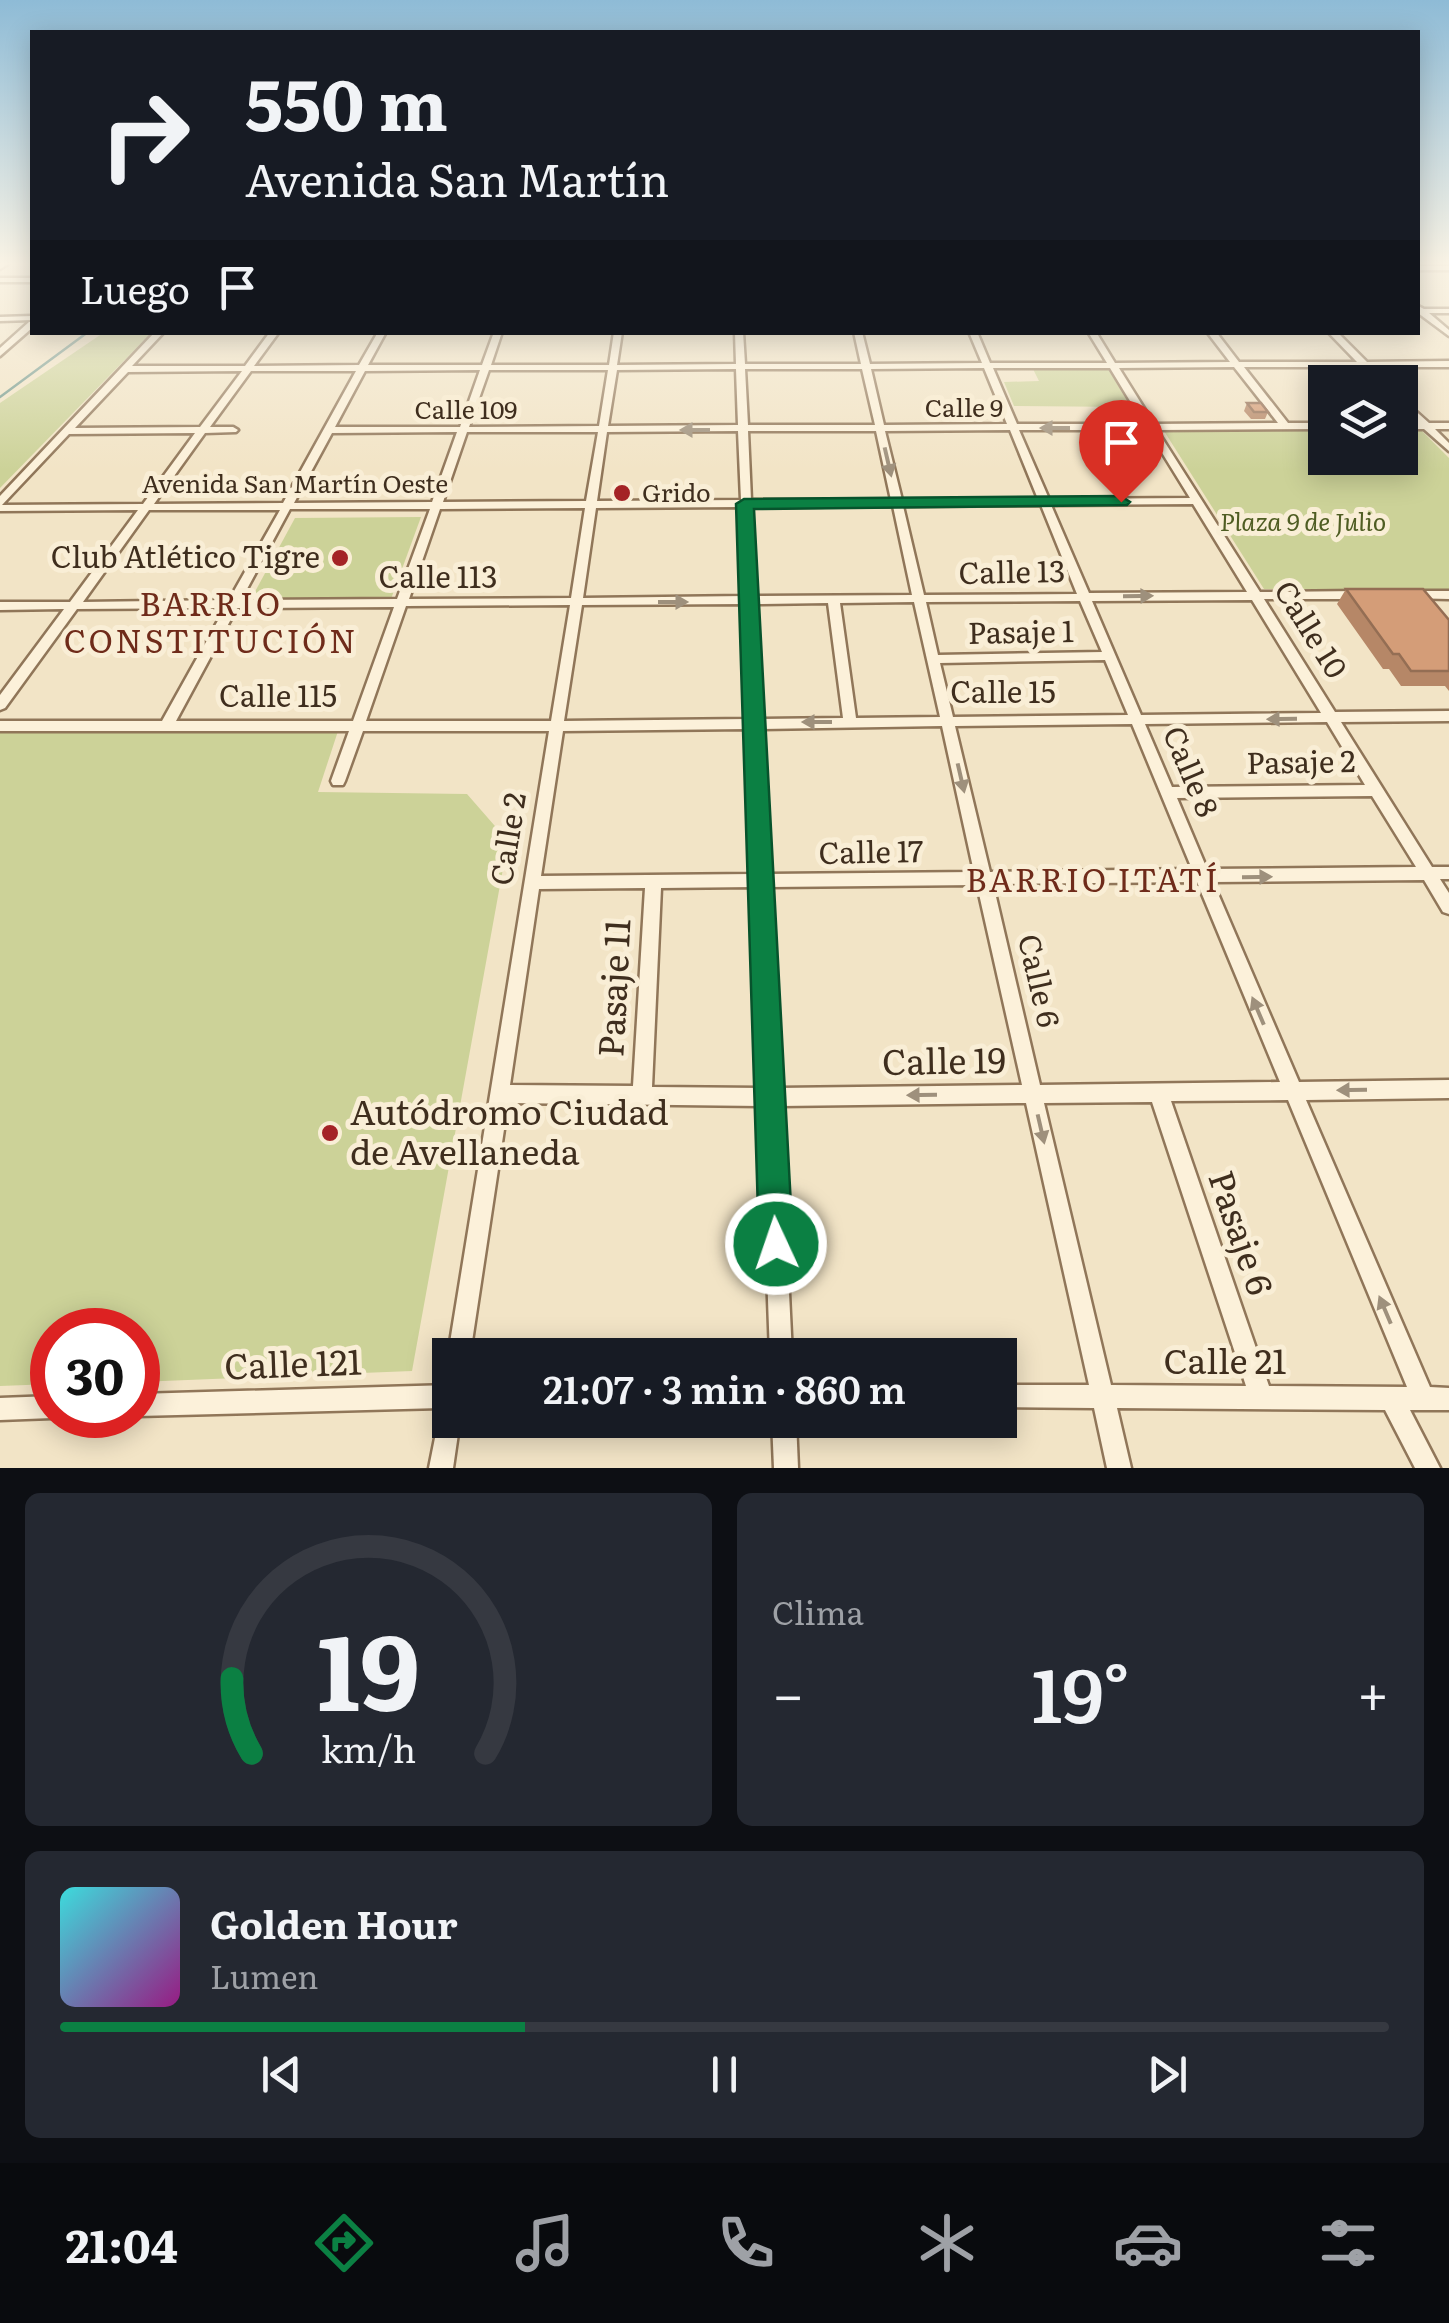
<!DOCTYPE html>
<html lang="es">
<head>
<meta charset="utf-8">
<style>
	:root { --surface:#171b24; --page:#242831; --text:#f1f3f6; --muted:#9ea1a6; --line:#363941; --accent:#0b8043 }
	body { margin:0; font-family:Literata,serif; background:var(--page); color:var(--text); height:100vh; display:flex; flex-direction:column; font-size:38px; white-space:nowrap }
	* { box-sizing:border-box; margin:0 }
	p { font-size:32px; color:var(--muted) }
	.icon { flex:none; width:55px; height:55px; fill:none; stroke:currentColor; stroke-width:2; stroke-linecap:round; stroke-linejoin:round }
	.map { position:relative; height:1468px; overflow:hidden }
	.sheet { display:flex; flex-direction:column; gap:25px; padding:25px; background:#0d0f14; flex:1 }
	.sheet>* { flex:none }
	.guide { position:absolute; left:30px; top:30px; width:1390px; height:305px; border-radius:0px; box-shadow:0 5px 25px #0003; background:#171b24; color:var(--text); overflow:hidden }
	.fabs { position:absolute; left:1308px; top:365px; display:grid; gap:20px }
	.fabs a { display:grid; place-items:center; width:110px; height:110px; border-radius:0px; background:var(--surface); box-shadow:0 5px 25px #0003; font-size:50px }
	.speed { position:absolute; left:30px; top:1308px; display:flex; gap:20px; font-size:50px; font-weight:700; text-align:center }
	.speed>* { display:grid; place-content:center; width:130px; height:130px; border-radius:50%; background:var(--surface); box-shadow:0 5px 25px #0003; line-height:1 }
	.speed .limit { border:15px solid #d22; background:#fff; color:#111 }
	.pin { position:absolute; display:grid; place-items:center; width:85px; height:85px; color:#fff; margin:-102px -42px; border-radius:50% 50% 50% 0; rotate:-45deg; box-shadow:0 0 10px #0007 }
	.pin .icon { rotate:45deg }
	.me { position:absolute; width:110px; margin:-55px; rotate:357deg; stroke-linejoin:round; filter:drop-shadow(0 0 8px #0008) }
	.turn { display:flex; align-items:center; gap:35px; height:210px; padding:0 50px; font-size:45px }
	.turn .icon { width:130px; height:130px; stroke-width:2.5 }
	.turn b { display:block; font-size:70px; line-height:85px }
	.then { display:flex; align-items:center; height:95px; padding:0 50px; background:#0003; gap:20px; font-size:38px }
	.big { font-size:75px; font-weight:600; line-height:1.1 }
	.sheet .card { flex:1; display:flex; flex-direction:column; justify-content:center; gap:15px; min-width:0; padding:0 35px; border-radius:15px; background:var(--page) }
	.sheet .dial { align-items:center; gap:0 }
	.dial svg { height:260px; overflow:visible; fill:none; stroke:var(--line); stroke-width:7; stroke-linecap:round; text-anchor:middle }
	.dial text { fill:var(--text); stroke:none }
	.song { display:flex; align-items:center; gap:30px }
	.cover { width:120px; height:120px; border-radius:15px; background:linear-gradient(135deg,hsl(180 70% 55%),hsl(310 70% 35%)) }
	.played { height:10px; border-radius:5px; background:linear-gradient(90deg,var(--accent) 35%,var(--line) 35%) }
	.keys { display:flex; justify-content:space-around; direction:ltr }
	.heat { display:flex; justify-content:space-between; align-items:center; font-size:55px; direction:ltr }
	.sheet .tiles { flex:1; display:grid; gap:25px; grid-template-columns:1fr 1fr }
	.card:last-child { grid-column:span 2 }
	.trip { position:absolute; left:432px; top:1338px; width:585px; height:100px; border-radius:0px; background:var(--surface); box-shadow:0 5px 25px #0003; font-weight:600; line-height:100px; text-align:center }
	.tab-bar { display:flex; height:160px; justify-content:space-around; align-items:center; background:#090b0e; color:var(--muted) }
	.tab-bar .icon { width:70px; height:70px }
	.tab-bar .selected { color:var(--accent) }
	.tab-bar b { font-size:45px; color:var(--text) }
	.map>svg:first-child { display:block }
</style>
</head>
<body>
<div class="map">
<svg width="1449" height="1468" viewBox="0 0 1449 1468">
	<rect width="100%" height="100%" fill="#f2e4c6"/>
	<g fill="#ccd298">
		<polygon points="103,333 151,333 0,488 0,403"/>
		<polygon points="1033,369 1108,369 1131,407 1014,406 1004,382 1039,381"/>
		<polygon points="1325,430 1325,458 1400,458 1400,430 1421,430 1449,458 1449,589 1264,589 1164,431"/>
		<polygon points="421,517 391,599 251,599 295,518"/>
		<polygon points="339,728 318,792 467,794 508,841 412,1371 138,1382 138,1330 52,1330 52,1384 0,1386 0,729"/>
	</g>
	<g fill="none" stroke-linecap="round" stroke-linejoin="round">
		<polyline stroke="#6d958b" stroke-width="2.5" points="0,397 88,332"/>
		<g stroke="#907659" stroke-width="5">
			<g id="minor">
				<polygon points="0,264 8,264 0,269"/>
				<rect x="1418" y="266" width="31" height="4"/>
				<rect x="0" y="278" width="32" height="4"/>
				<polygon points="1418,306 1424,309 1449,309 1449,313 1429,313 1449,330 1449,336 1418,313"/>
				<polygon points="32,316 32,320 0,321 0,317"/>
				<polygon points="29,322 32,322 32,328 0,356 0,348"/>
				<path d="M155,332H164L132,366H245L270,332H279L254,366L359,365L378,332H386L368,365H482L494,332H502L491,365H609L614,332H622L617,365L736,364L735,332H743L745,364H861L854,332H862L870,364L982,363L969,332H977L990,363H1107L1088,332H1096L1115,363L1230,362L1207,332H1216L1239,362H1357L1328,332H1337L1367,362L1449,361V367H1372L1386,382H1377L1362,367H1244L1288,423H1325V429L1157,430L1260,592L1359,591L1365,595L1359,599H1264L1335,712L1449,711V721L1341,722L1432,867H1449V879H1440L1449,893V914L1443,912L1424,880L1213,882L1299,1082L1449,1080V1098L1306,1100L1430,1387L1449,1388V1410H1410L1440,1468H1415L1385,1410L1117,1408L1131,1468H1107L1094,1408L1000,1407V1385H1089L1026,1103L780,1106L792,1355H770L761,1106L508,1103L470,1355H450V1360L448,1355L549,731H363L345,781L343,785H333L331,781L349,731H0V721H162L225,608L77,609L5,708L0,710V695L64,609L0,610V602H70L138,510L0,511V496ZM1234,367L1278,423L1154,424L1119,368ZM984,368L1007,424L884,425L871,369ZM993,368H1110L1144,424H1017ZM736,369L738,425L608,426L617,370ZM745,369H862L875,425H748ZM480,370L460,427H335L365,371ZM489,370H608L599,426L469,427ZM242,371L200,427L75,428L128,372ZM251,371H356L283,503L154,504L205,433L236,432L238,430L233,427H210ZM1010,430L1038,499L902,500L885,431ZM1019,430H1148L1190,498L1049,499ZM738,431L741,500L597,501L607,432ZM748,431H876L891,500H751ZM457,432L432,502L294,503L332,433ZM467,432H598L586,501L443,502ZM195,433L143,504L2,505L69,434ZM1193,504L1247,592L1089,593L1051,505ZM1041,505L1077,594L924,595L903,506ZM893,506L912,595L756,596L752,507ZM741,507L744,596L583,598L596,508ZM585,508L571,598L409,599L440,509ZM290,509H430L397,599L241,600ZM149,510H280L229,600L83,602ZM1252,600L1321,713L1141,715L1092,601ZM1080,601L1102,652L938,655L926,602ZM914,602L940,717L856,718L840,603ZM828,603L843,718L762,719L756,604ZM744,604L748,719L564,721L582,605ZM570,605L551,721H366L406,606ZM394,607L353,721H176L237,608ZM1105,660L1128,715L953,717L940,663ZM1327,722L1365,785L1172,787L1145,724ZM1132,724L1192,869L990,872L955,726ZM942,726L974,872L769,874L762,729ZM748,729L753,874L541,876L563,731ZM1372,796L1416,867L1207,869L1177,798ZM1197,882L1280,1082L1040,1085L993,884ZM977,885L1022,1085L779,1088L770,887ZM754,887L761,1088L652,1087L661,888ZM645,888L633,1086L510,1085L539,889ZM1288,1100L1407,1387L1269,1386L1171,1101ZM1152,1102L1246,1386L1111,1385L1044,1103Z"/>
				<polygon points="1400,397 1429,423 1449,423 1449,429 1435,429 1449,443 1449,451 1424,429 1400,429 1400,423 1418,423 1400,405"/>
				<polygon points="1411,591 1449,591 1449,599 1407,598 1405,595"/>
				<polygon points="450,1385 450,1420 460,1420 453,1468 429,1468 441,1408 138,1416 135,1415 138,1415 138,1394"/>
				<polygon points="52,1396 52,1415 60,1415 52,1418 0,1420 0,1398"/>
				<polygon points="772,1420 796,1420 798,1468 774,1468"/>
			</g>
		</g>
		<use href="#minor" fill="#fcf1da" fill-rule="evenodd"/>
	</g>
	<g fill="#b68767">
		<polygon points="1247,403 1268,412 1265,419 1251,419 1244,411"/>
		<polygon points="1346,589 1449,620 1449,691 1445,686 1401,686 1389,669 1383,669 1337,604"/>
	</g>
	<g fill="#d49d78" stroke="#946e54" stroke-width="2.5">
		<polygon points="1247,403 1261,403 1268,412 1254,412"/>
		<polygon points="1346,589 1423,589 1449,620 1449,671 1411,671 1399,654 1393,654"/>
	</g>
	<defs><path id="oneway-solid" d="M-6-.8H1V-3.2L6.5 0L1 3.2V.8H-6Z" transform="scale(2.5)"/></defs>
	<g fill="#9e907c">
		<use href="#oneway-solid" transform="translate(1055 428) rotate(180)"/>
		<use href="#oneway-solid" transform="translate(695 430) rotate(180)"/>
		<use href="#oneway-solid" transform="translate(888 462) rotate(77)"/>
		<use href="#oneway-solid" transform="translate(1138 596) rotate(-1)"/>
		<use href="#oneway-solid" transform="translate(673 602)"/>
		<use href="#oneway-solid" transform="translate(1282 719) rotate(179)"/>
		<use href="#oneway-solid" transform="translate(817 722) rotate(180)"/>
		<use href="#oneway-solid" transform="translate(961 778) rotate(77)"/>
		<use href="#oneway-solid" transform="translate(1257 877) rotate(-1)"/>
		<use href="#oneway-solid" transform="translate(1258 1011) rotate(-113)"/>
		<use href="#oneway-solid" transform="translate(1352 1090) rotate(179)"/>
		<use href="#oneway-solid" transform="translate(922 1095) rotate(179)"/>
		<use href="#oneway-solid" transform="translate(1041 1129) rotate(77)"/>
		<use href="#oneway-solid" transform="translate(1385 1310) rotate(-113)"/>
	</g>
	<linearGradient id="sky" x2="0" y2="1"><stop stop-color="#8ebbd6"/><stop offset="0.56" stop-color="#f9f3e5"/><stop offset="1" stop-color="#f9f3e5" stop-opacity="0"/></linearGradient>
	<rect width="1449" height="470" fill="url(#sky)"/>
	<polygon fill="#0b8043" stroke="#07532c" stroke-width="2.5" points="1121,496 1130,502 1127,505 754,509 793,1244 788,1256 776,1261 764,1256 759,1244 736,504 744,499"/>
	<g fill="#a42326" stroke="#f9eed6" stroke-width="4">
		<circle cx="622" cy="493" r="10"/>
		<circle cx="340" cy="558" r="10"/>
		<circle cx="330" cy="1133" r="10"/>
	</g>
	<g text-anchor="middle" stroke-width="10" stroke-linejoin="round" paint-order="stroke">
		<g font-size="25" fill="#3f2e1e" stroke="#f9eed6">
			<text x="964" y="417">Calle 9</text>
			<text x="466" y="419">Calle 109</text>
			<text x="295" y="493">Avenida San Martín Oeste</text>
		</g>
		<g font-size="25" fill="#3f2e1e" stroke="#f9eed6" text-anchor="start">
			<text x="642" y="502">Grido</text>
		</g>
		<g font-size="25" font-style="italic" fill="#4f5d23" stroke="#f9eed6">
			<text x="1303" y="531">Plaza 9 de Julio</text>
		</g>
		<g font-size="30" fill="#3f2e1e" stroke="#f9eed6" text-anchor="end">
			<text x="320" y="568">Club Atlético Tigre</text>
		</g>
		<g font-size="30" fill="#3f2e1e" stroke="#f9eed6">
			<text transform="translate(1012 573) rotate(-1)" y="10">Calle 13</text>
			<text x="438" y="588">Calle 113</text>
			<text transform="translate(1310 630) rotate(58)" y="10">Calle 10</text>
			<text transform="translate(1021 633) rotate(-1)" y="10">Pasaje 1</text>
			<text x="1003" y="703">Calle 15</text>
			<text x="278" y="707">Calle 115</text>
			<text transform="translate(1301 763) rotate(-1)" y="10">Pasaje 2</text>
			<text transform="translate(1190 772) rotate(67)" y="10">Calle 8</text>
			<text transform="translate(509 839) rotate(-81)" y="10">Calle 2</text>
			<text transform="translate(871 853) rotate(-1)" y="10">Calle 17</text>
			<text transform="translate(1038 981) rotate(77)" y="10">Calle 6</text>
		</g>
		<g font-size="32" letter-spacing="2.5" fill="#6f2b1a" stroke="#f9eed6">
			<text x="211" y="616">BARRIO<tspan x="211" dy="37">CONSTITUCIÓN</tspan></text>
			<text x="1093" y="892">BARRIO ITATÍ</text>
		</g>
		<g font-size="35" fill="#3f2e1e" stroke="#f9eed6">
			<text transform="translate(615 988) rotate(-87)" y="12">Pasaje 11</text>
			<text transform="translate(944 1062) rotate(-1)" y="12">Calle 19</text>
			<text transform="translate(1240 1233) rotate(71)" y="12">Pasaje 6</text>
			<text x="1225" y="1374">Calle 21</text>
			<text transform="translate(293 1365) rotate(-2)" y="12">Calle 121</text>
		</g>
		<g font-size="35" fill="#3f2e1e" stroke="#f9eed6" text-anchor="start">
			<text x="350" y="1125">Autódromo Ciudad<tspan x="350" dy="40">de Avellaneda</tspan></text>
		</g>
	</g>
</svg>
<div class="fabs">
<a><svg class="icon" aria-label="layers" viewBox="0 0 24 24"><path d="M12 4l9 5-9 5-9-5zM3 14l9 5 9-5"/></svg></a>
</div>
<div class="speed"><div class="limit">30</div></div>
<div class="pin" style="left:1121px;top:502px;background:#d93025"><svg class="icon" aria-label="arrive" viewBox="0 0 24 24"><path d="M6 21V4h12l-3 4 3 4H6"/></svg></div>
<svg class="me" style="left:776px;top:1244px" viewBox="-20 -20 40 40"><circle r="17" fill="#0b8043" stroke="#fff" stroke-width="3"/><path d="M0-11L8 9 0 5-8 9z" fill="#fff"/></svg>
<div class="trip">21:07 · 3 min · 860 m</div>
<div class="guide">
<div class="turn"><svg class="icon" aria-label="right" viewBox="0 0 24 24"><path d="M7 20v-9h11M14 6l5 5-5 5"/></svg><div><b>550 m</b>Avenida San Martín</div></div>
<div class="then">Luego<svg class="icon" aria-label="arrive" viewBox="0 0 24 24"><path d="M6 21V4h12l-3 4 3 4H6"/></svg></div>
</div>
</div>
<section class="sheet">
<div class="tiles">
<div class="card dial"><svg viewBox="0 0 100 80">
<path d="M14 69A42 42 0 1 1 86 69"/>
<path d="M14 69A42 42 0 0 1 8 46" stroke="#0b8043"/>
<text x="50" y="56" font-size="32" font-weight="700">19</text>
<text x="50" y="72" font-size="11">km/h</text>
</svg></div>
<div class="card"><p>Clima</p>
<div class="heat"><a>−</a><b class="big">19°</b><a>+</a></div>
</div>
<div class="card">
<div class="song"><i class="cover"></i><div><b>Golden Hour</b><p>Lumen</p></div></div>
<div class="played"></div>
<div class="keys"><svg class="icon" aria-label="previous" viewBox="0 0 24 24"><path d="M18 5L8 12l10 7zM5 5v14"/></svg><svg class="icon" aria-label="pause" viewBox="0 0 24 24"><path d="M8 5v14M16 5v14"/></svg><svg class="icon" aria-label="next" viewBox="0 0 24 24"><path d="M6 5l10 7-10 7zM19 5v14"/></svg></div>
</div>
</div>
</section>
<nav class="tab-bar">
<b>21:04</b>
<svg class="icon selected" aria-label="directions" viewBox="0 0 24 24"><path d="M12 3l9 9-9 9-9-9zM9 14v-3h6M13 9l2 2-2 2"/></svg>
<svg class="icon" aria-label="music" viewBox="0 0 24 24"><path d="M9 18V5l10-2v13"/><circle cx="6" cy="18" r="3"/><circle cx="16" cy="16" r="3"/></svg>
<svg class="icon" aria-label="phone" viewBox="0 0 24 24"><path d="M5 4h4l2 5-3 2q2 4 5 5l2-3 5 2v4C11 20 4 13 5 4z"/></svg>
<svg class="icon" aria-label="climate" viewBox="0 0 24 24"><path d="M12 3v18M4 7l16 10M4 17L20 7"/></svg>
<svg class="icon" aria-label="car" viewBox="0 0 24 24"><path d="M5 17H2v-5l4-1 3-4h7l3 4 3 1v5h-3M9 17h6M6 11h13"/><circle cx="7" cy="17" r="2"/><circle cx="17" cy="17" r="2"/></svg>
<svg class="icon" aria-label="filters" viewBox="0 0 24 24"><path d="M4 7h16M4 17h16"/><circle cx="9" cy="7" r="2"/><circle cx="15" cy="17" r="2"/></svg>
</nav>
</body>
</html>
